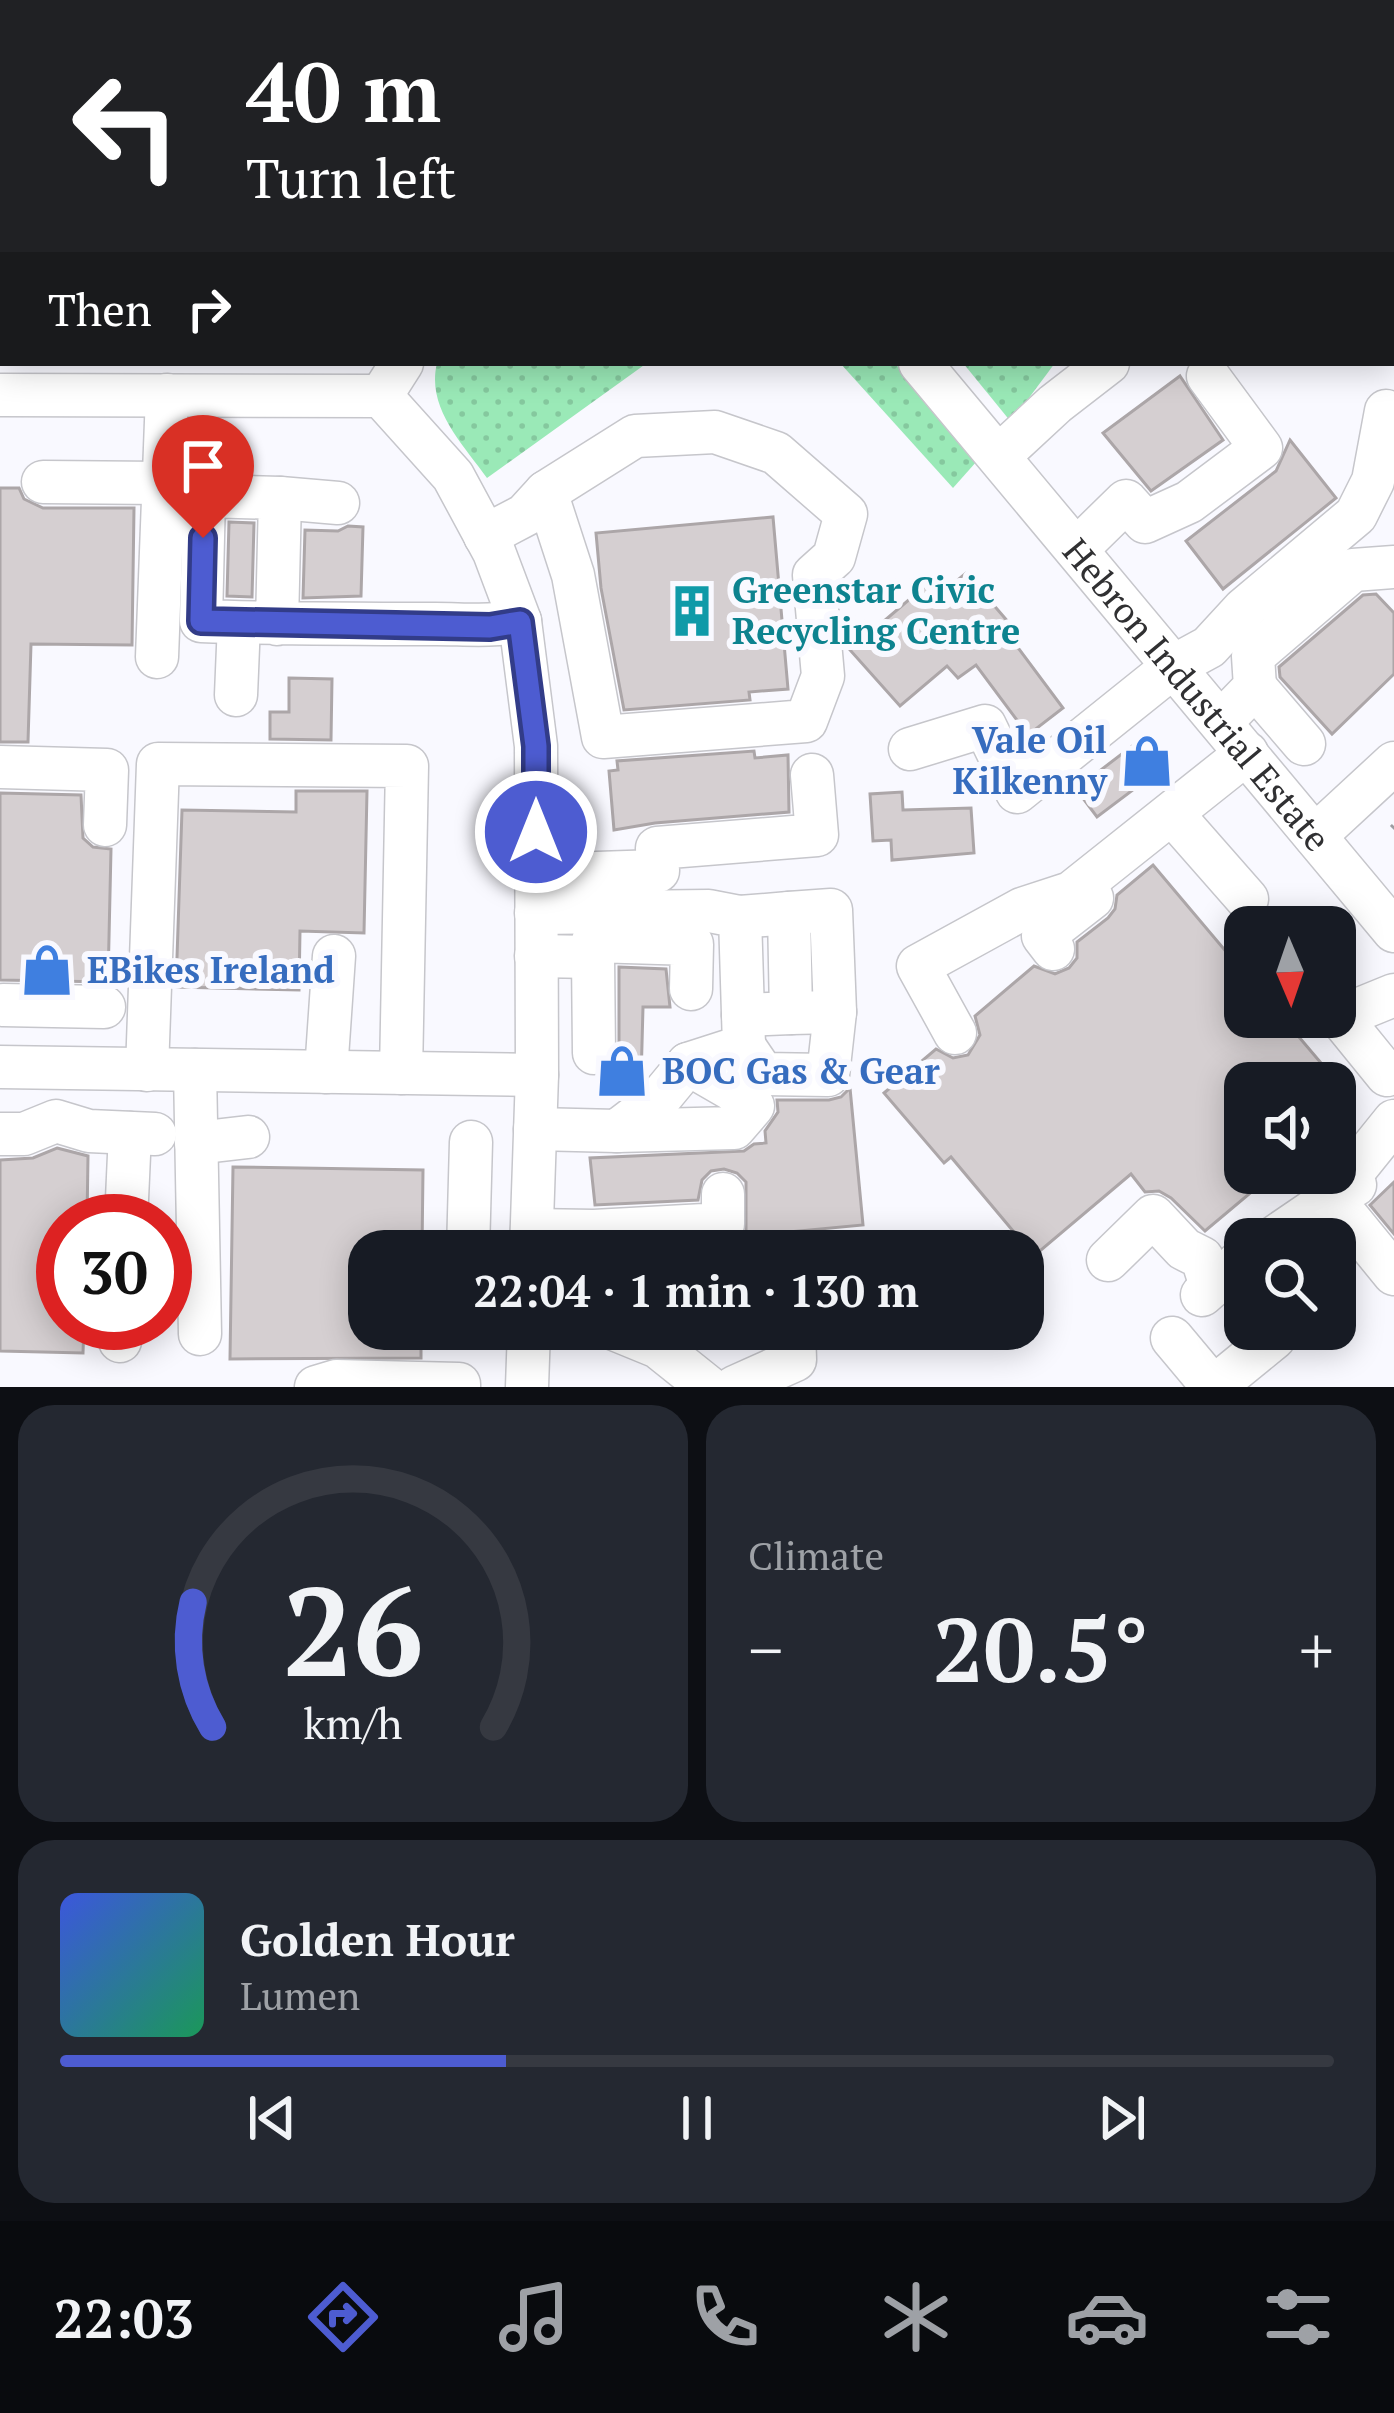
<!DOCTYPE html>
<html lang="en">
<head>
<meta charset="utf-8">
<style>
	:root { --surface:#171b24; --page:#242831; --text:#f1f3f6; --muted:#9ea1a6; --line:#363941; --accent:#4d5cd1 }
	body { margin:0; font-family:"PT Serif",serif; background:var(--page); color:var(--text); height:100vh; display:flex; flex-direction:column; font-size:45px; white-space:nowrap }
	* { box-sizing:border-box; margin:0 }
	p { font-size:39px; color:var(--muted) }
	.icon { flex:none; width:66px; height:66px; fill:none; stroke:currentColor; stroke-width:2; stroke-linecap:round; stroke-linejoin:round }
	.map { position:relative; height:1387px; overflow:hidden }
	.side { display:flex; flex-direction:column; gap:18px; padding:18px; background:#0d0f14; flex:1 }
	.side>* { flex:none }
	.guide { position:absolute; left:0px; top:0px; width:1395px; height:366px; box-shadow:0 6px 30px #0003; background:#202124; color:#fff; overflow:hidden }
	.needle { width:78px; rotate:178deg }
	.tools { position:absolute; left:1224px; top:906px; display:grid; gap:24px }
	.tools a { display:grid; place-items:center; width:132px; height:132px; border-radius:24px; background:var(--surface); box-shadow:0 6px 30px #0003; font-size:60px }
	.speed { position:absolute; left:36px; top:1194px; display:flex; gap:24px; font-size:60px; font-weight:700; text-align:center }
	.speed>* { display:grid; place-content:center; width:156px; height:156px; border-radius:50%; background:var(--surface); box-shadow:0 6px 30px #0003; line-height:1 }
	.speed .limit { border:18px solid #d22; background:#fff; color:#111 }
	.pin { position:absolute; display:grid; place-items:center; width:102px; height:102px; color:#fff; margin:-123px -51px; border-radius:50% 50% 50% 0; rotate:-45deg; box-shadow:0 0 12px #0007 }
	.pin .icon { rotate:45deg }
	.me { position:absolute; width:132px; margin:-66px; rotate:0deg; stroke-linejoin:round; filter:drop-shadow(0 0 9px #0008) }
	.turn { display:flex; align-items:center; gap:42px; height:252px; padding:0 48px; font-size:54px }
	.turn .icon { width:156px; height:156px; stroke-width:2.5 }
	.turn b { display:block; font-size:84px; line-height:102px }
	.then { display:flex; align-items:center; height:114px; padding:0 48px; background:#0003; gap:24px; font-size:45px }
	.big { font-size:90px; font-weight:600; line-height:1.1 }
	.side .card { flex:1; display:flex; flex-direction:column; justify-content:center; gap:18px; min-width:0; padding:0 42px; border-radius:36px; background:var(--page) }
	.side .dial { align-items:center; gap:0 }
	.dial svg { height:312px; overflow:visible; fill:none; stroke:var(--line); stroke-width:7; stroke-linecap:round; text-anchor:middle }
	.dial text { fill:var(--text); stroke:none }
	.song { display:flex; align-items:center; gap:36px }
	.cover { width:144px; height:144px; border-radius:18px; background:linear-gradient(135deg,hsl(230 70% 55%),hsl(150 70% 35%)) }
	.played { height:12px; border-radius:6px; background:linear-gradient(90deg,var(--accent) 35%,var(--line) 35%) }
	.keys { display:flex; justify-content:space-around; direction:ltr }
	.heat { display:flex; justify-content:space-between; align-items:center; font-size:66px; direction:ltr }
	.side .tiles { flex:1; display:grid; gap:18px; grid-template-columns:1fr 1fr }
	.card:last-child { grid-column:span 2 }
	.trip { position:absolute; left:348px; top:1230px; width:696px; height:120px; border-radius:36px; background:var(--surface); box-shadow:0 6px 30px #0003; font-weight:600; line-height:120px; text-align:center }
	.menu { display:flex; height:192px; justify-content:space-around; align-items:center; background:#090b0e; color:var(--muted) }
	.menu .icon { width:84px; height:84px }
	.menu .selected { color:var(--accent) }
	.menu b { font-size:54px; color:var(--text) }
	.map>svg:first-child { display:block }
</style>
</head>
<body>
<div class="map">
<svg width="1394" height="1387" viewBox="0 0 1394 1387">
	<defs>
		<pattern id="grass-dots" width="8" height="8" patternUnits="userSpaceOnUse" patternTransform="scale(3)"><rect width="8" height="8" fill="#9ae9b7"/><path d="M2 2h.1M6 6h.1" fill="none" stroke="#85c89e" stroke-width="1.8" stroke-linecap="round"/></pattern>
	</defs>
	<rect width="100%" height="100%" fill="#f9f9ff"/>
	<g fill="url(#grass-dots)">
		<path d="M437,363H647L487,478C463,444 426,408 437,363Z"/>
		<polygon points="840,363 895,363 977,461 953,488"/>
		<polygon points="963,363 1055,363 1011,422"/>
	</g>
	<g fill="#d5cfd1" stroke="#aca6a8" stroke-width="3">
		<polygon points="1180,376 1223,440 1151,491 1103,433"/>
		<polygon points="1290,440 1336,498 1223,589 1186,541 1276,471"/>
		<polygon points="0,488 19,488 24,499 43,508 134,508 132,645 31,644 28,742 0,742"/>
		<polygon points="773,517 788,689 749,692 750,700 624,710 601,588 596,533"/>
		<polygon points="229,522 254,523 252,597 227,596"/>
		<polygon points="348,526 363,527 361,596 303,598 305,530 338,531"/>
		<polygon points="966,573 1016,631 1010,637 1063,708 1028,735 976,665 958,678 947,666 900,706 850,650 925,586 936,598"/>
		<polygon points="1376,594 1394,613 1394,674 1332,734 1280,677 1279,667 1363,595"/>
		<polygon points="289,678 332,679 331,740 270,739 270,712 289,712"/>
		<polygon points="1140,740 1162,768 1097,817 1076,789"/>
		<polygon points="754,751 755,758 788,755 789,812 655,823 614,830 609,771 618,770 617,761"/>
		<polygon points="296,791 367,791 364,933 300,931 299,990 176,987 182,810 296,812"/>
		<polygon points="902,792 903,810 971,808 974,853 892,860 891,840 873,841 870,794"/>
		<polygon points="0,793 81,795 83,838 93,847 111,849 108,982 0,980"/>
		<polygon points="1153,865 1245,974 1245,1017 1282,1017 1338,1083 1245,1083 1245,1173 1274,1173 1205,1231 1171,1198 1159,1191 1145,1192 1131,1174 1034,1256 951,1157 944,1163 884,1093 936,1049 953,1058 968,1055 980,1035 975,1016 1034,966 1055,974 1069,968 1077,958 1077,942 1108,918 1115,909 1117,895"/>
		<polygon points="619,967 666,969 670,1007 643,1007 641,1081 635,1085 603,1085 603,1076 616,1066 619,1054"/>
		<polygon points="850,1088 863,1225 746,1236 746,1182 737,1173 724,1169 711,1171 702,1180 698,1200 595,1205 590,1158 744,1151 754,1144 766,1143 765,1131 778,1112 777,1100 829,1100 841,1097"/>
		<polygon points="57,1148 88,1156 87,1221 63,1221 63,1323 84,1323 83,1353 0,1351 0,1160 33,1158"/>
		<polygon points="233,1167 423,1170 422,1251 369,1251 369,1329 421,1329 421,1358 230,1359"/>
		<polygon points="1394,1182 1394,1234 1370,1205"/>
	</g>
	<g fill="none" stroke-linecap="round" stroke-linejoin="round">
		<g stroke="#c6c6cb" stroke-width="45">
			<g id="minor">
				<polyline points="45,0 49,3"/>
				<polyline points="592,0 595,3"/>
				<polyline points="794,0 797,3"/>
				<polyline points="1358,0 1392,0"/>
				<polyline points="464,3 466,0"/>
				<polyline points="912,3 915,0"/>
				<polyline points="1017,3 1020,0"/>
				<polyline points="0,322 3,322"/>
				<path id="s1" d="M920,363L1394,931"/>
				<polyline points="0,395 381,396 453,476 494,552 520,621 536,746 537,1075 531,1251"/>
				<polyline points="381,396 402,363"/>
				<polygon points="715,432 776,453 846,514 834,557 814,575 823,676 806,721 603,737 573,575 546,492 635,436"/>
				<polyline points="999,456 1055,404 1108,363"/>
				<polyline points="43,482 163,483"/>
				<polyline points="280,498 338,503"/>
				<polyline points="485,536 525,515 546,492"/>
				<polyline points="1077,549 1126,501 1145,522 1189,502 1261,448 1208,376"/>
				<path d="M277,624L280,498L204,496L201,621C279,624 357,624 436,624C465,624 491,627 520,621"/>
				<polyline points="157,657 167,395"/>
				<polyline points="1255,687 1304,744"/>
				<polyline points="236,695 239,623"/>
				<polyline points="1221,722 1255,687 1253,656 1353,570 1394,567"/>
				<polyline points="910,749 985,726 1017,792 1174,666 1209,647 1244,609 1356,515 1373,481 1386,411"/>
				<polyline points="0,767 107,770 105,825"/>
				<polyline points="1182,825 1247,899"/>
				<polyline points="1315,836 1394,763"/>
				<polyline points="536,875 658,871 657,848 817,835 812,775"/>
				<polyline points="789,913 831,910 835,1012 791,1013"/>
				<polyline points="740,917 789,913 791,1013 743,1015"/>
				<polyline points="1053,949 1043,936 1092,898"/>
				<polyline points="536,956 593,957 593,941 692,944 691,989"/>
				<polyline points="593,957 594,1053"/>
				<polyline points="3,1005 104,1007"/>
				<polyline points="1335,1011 1387,1075"/>
				<polyline points="1340,1017 1394,995"/>
				<polyline points="955,1033 918,966 1022,909 1071,893 1247,753"/>
				<polyline points="744,1046 763,1074 828,1075 835,1012"/>
				<polyline points="0,1067 537,1075"/>
				<polyline points="147,1070 158,764 407,766 401,1073"/>
				<polyline points="195,1070 200,1334"/>
				<polyline points="326,1072 334,956"/>
				<polyline points="535,1129 617,1131 659,1099 688,1064 744,1046 740,917 709,911 536,913"/>
				<polyline points="617,1131 734,1128 753,1106 733,1090 688,1064"/>
				<polyline points="0,1134 24,1134 56,1121 89,1131 155,1134"/>
				<polyline points="196,1143 248,1137"/>
				<polyline points="1355,1185 1332,1198 1394,1274"/>
				<polyline points="126,1221 130,1133"/>
				<polyline points="532,1230 594,1231 723,1224 723,1194"/>
				<polyline points="1272,1239 1332,1198 1394,1121"/>
				<polyline points="468,1251 471,1142"/>
				<polyline points="1108,1260 1153,1216 1184,1249 1202,1258 1211,1286"/>
				<polyline points="1202,1295 1245,1257"/>
				<polyline points="614,1329 658,1347 708,1387"/>
				<polyline points="1172,1338 1213,1387"/>
				<polyline points="120,1341 121,1323"/>
				<polyline points="316,1387 336,1381 459,1384 459,1387"/>
				<polyline points="527,1387 529,1329"/>
				<polyline points="735,1387 795,1360 794,1329"/>
				<polyline points="1214,1387 1274,1338"/>
			</g>
		</g>
		<polyline stroke="#9d9da1" stroke-width="6" stroke-dasharray="3 9" stroke-linecap="butt" points="1392,828 1394,826"/>
		<use href="#minor" stroke="#fff" stroke-width="42"/>
	</g>
	<g fill="none" stroke-linecap="round" stroke-linejoin="round">
		<g stroke="#323c88" stroke-width="30">
			<polyline id="route" points="203,538 201,621 490,627 520,622 536,746 536,832"/>
		</g>
		<use href="#route" stroke="#4d5cd1" stroke-width="21"/>
	</g>
	<defs>
		<g id="building-bare" transform="scale(4.14)"><path d="M-4-6H4V6H1V3H-1V6H-4ZM-2.5-4.3h1.7v1.8h-1.7ZM.8-4.3h1.7v1.8H.8ZM-2.5-1h1.7V.8h-1.7ZM.8-1h1.7V.8H.8Z" fill="#0f9aa8" stroke="#f9f9ff" stroke-width="2.5" paint-order="stroke"/></g>
		<g id="shop-bare" transform="scale(4.14)"><path d="M-5-2.5h2.3a2.7 3.5 0 0 1 5.4 0H5L5.5 6h-11ZM-1.5-2.5h3a1.5 2.3 0 0 0-3 0Z" fill="#3f7fe0" stroke="#f9f9ff" stroke-width="2.5" paint-order="stroke"/></g>
	</defs>
	<g fill-rule="evenodd">
		<use href="#building-bare" x="692" y="611"/>
		<use href="#shop-bare" x="1147" y="761"/>
		<use href="#shop-bare" x="47" y="970"/>
		<use href="#shop-bare" x="622" y="1071"/>
	</g>
	<g text-anchor="middle" stroke-width="12" stroke-linejoin="round" paint-order="stroke">
		<g font-size="36" font-weight="bold" fill="#0d838f" stroke="#f9f9ff" text-anchor="start">
			<text x="732" y="603">Greenstar Civic<tspan x="732" dy="41">Recycling Centre</tspan></text>
		</g>
		<g font-size="36" fill="#303032" stroke="#f9f9ff">
			<text dy="13" stroke="none"><textPath href="#s1" startOffset="432">Hebron Industrial Estate</textPath></text>
		</g>
		<g font-size="36" font-weight="bold" fill="#366cbe" stroke="#f9f9ff" text-anchor="start">
			<text x="1107" y="753" text-anchor="end">Vale Oil<tspan x="1107" dy="41">Kilkenny</tspan></text>
			<text x="87" y="983">EBikes Ireland</text>
			<text x="662" y="1084">BOC Gas &amp; Gear</text>
		</g>
	</g>
</svg>
<div class="tools">
<a><svg class="needle" viewBox="-14 -14 28 28"><path d="M0-13l5 13h-10z" fill="#e53935"/><path d="M0 13l5-13h-10z" fill="#9ea1a6"/></svg></a>
<a><svg class="icon" aria-label="sound" viewBox="0 0 24 24"><path d="M4 9h4l5-4v14l-5-4H4zM17 9q2 3 0 6"/></svg></a>
<a><svg class="icon" aria-label="search" viewBox="0 0 24 24"><circle cx="10" cy="10" r="6"/><path d="M15 15l6 6"/></svg></a>
</div>
<div class="speed"><div class="limit">30</div></div>
<div class="pin" style="left:203px;top:538px;background:#d93025"><svg class="icon" aria-label="arrive" viewBox="0 0 24 24"><path d="M6 21V4h12l-3 4 3 4H6"/></svg></div>
<svg class="me" style="left:536px;top:832px" viewBox="-20 -20 40 40"><circle r="17" fill="#4d5cd1" stroke="#fff" stroke-width="3"/><path d="M0-11L8 9 0 5-8 9z" fill="#fff"/></svg>
<div class="trip">22:04 · 1 min · 130 m</div>
<div class="guide">
<div class="turn"><svg class="icon" aria-label="left" viewBox="0 0 24 24"><path d="M17 20v-9H6M10 6l-5 5 5 5"/></svg><div><b>40 m</b>Turn left</div></div>
<div class="then">Then<svg class="icon" aria-label="right" viewBox="0 0 24 24"><path d="M7 20v-9h11M14 6l5 5-5 5"/></svg></div>
</div>
</div>
<section class="side">
<div class="tiles">
<div class="card dial"><svg viewBox="0 0 100 80">
<path d="M14 69A42 42 0 1 1 86 69"/>
<path d="M14 69A42 42 0 0 1 9 37" stroke="#4d5cd1"/>
<text x="50" y="56" font-size="32" font-weight="700">26</text>
<text x="50" y="72" font-size="11">km/h</text>
</svg></div>
<div class="card"><p>Climate</p>
<div class="heat"><a>−</a><b class="big">20.5°</b><a>+</a></div>
</div>
<div class="card">
<div class="song"><i class="cover"></i><div><b>Golden Hour</b><p>Lumen</p></div></div>
<div class="played"></div>
<div class="keys"><svg class="icon" aria-label="previous" viewBox="0 0 24 24"><path d="M18 5L8 12l10 7zM5 5v14"/></svg><svg class="icon" aria-label="pause" viewBox="0 0 24 24"><path d="M8 5v14M16 5v14"/></svg><svg class="icon" aria-label="next" viewBox="0 0 24 24"><path d="M6 5l10 7-10 7zM19 5v14"/></svg></div>
</div>
</div>
</section>
<nav class="menu">
<b>22:03</b>
<svg class="icon selected" aria-label="directions" viewBox="0 0 24 24"><path d="M12 3l9 9-9 9-9-9zM9 14v-3h6M13 9l2 2-2 2"/></svg>
<svg class="icon" aria-label="music" viewBox="0 0 24 24"><path d="M9 18V5l10-2v13"/><circle cx="6" cy="18" r="3"/><circle cx="16" cy="16" r="3"/></svg>
<svg class="icon" aria-label="phone" viewBox="0 0 24 24"><path d="M5 4h4l2 5-3 2q2 4 5 5l2-3 5 2v4C11 20 4 13 5 4z"/></svg>
<svg class="icon" aria-label="climate" viewBox="0 0 24 24"><path d="M12 3v18M4 7l16 10M4 17L20 7"/></svg>
<svg class="icon" aria-label="car" viewBox="0 0 24 24"><path d="M5 17H2v-5l4-1 3-4h7l3 4 3 1v5h-3M9 17h6M6 11h13"/><circle cx="7" cy="17" r="2"/><circle cx="17" cy="17" r="2"/></svg>
<svg class="icon" aria-label="filters" viewBox="0 0 24 24"><path d="M4 7h16M4 17h16"/><circle cx="9" cy="7" r="2"/><circle cx="15" cy="17" r="2"/></svg>
</nav>
</body>
</html>
